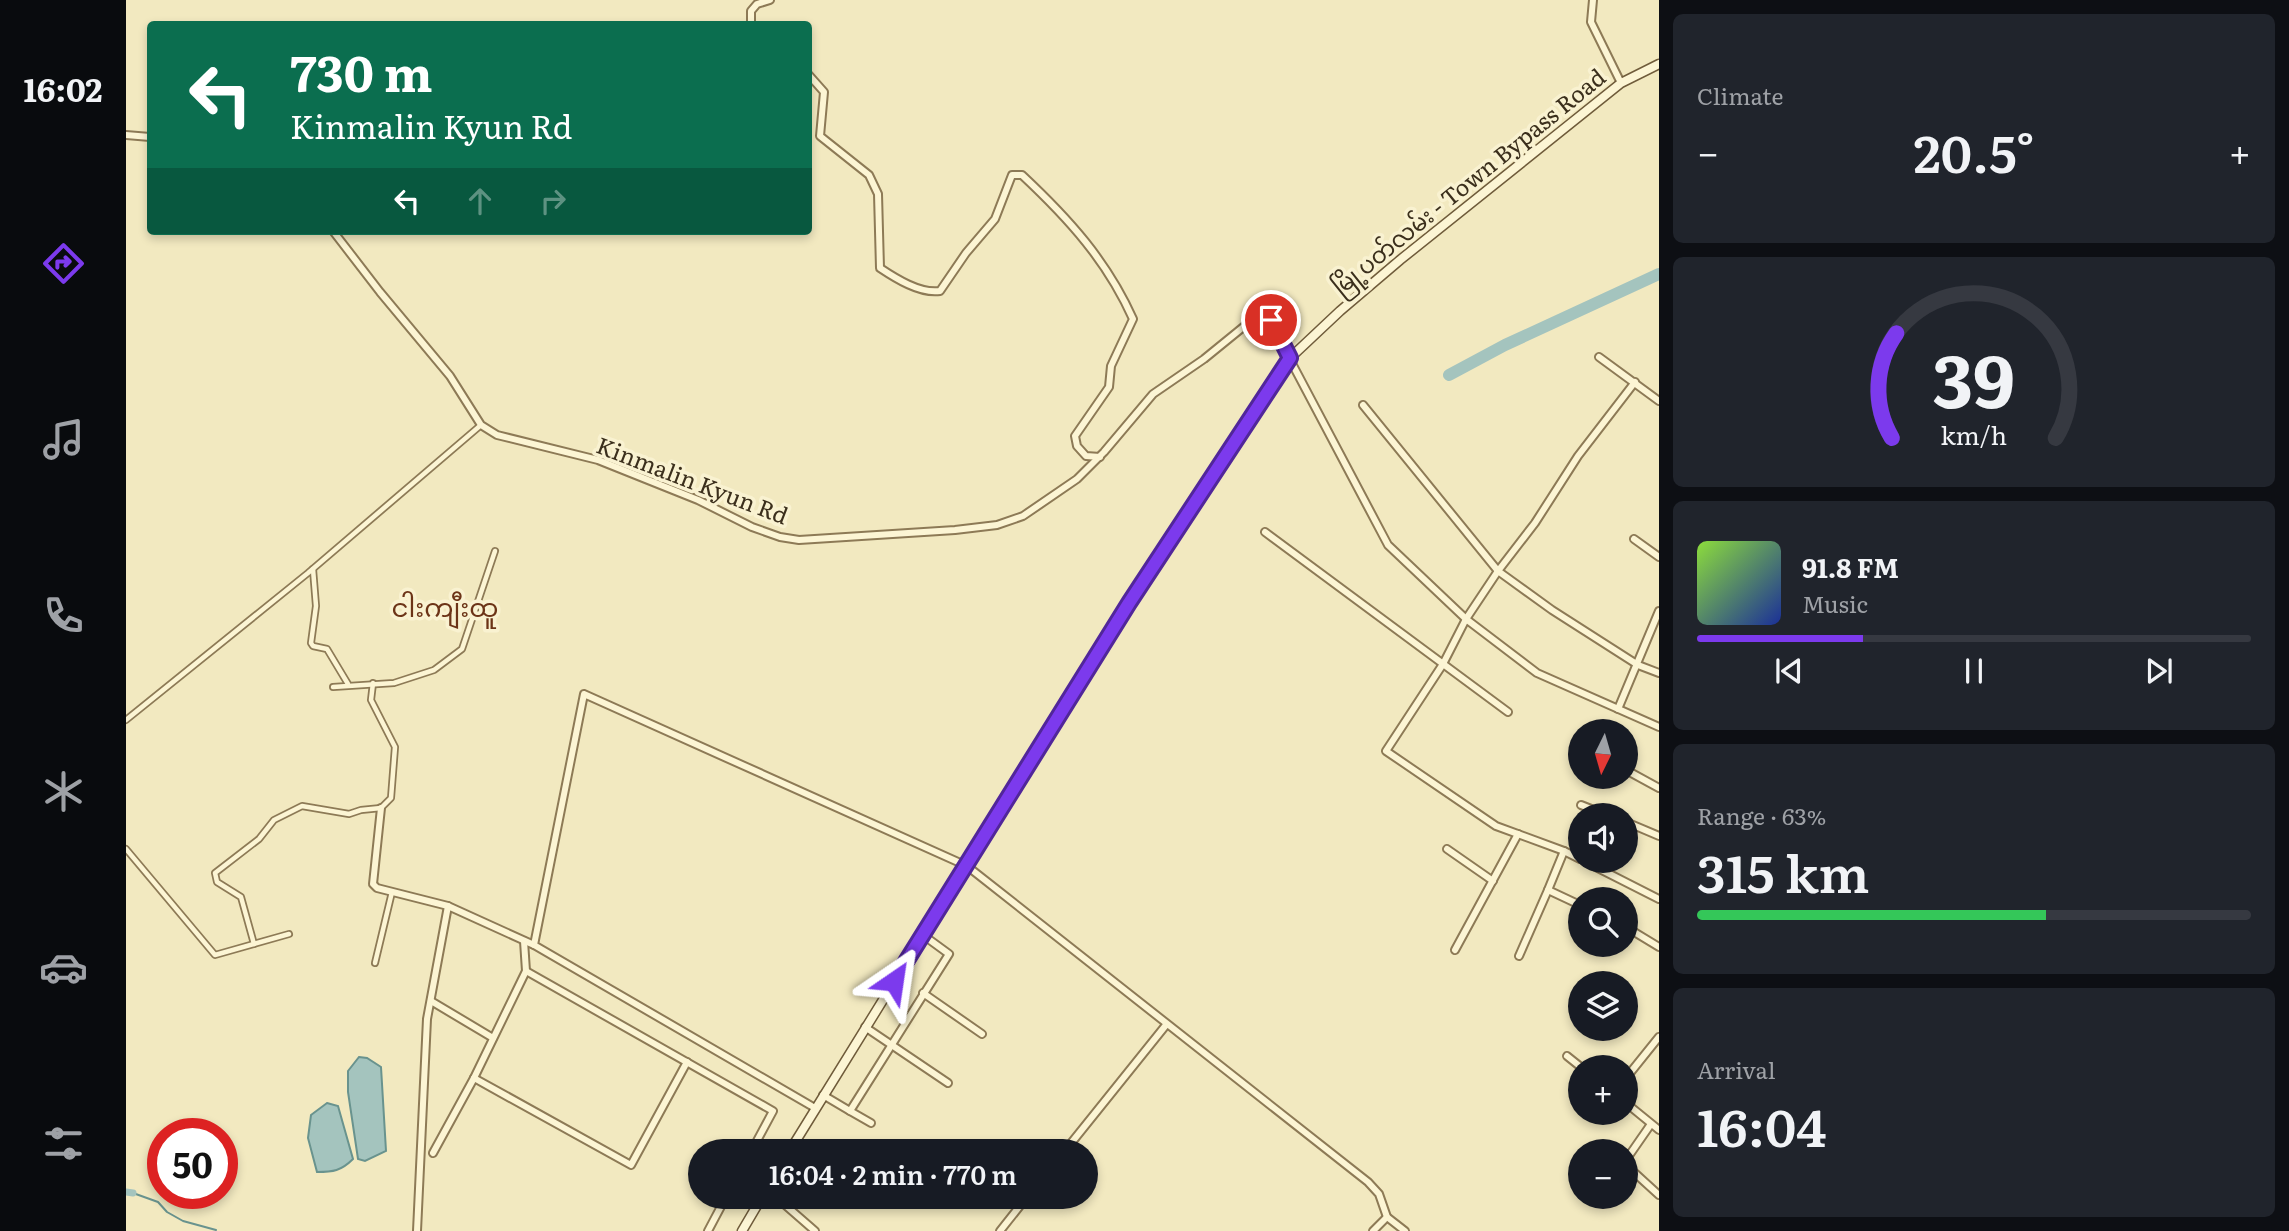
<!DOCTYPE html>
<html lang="en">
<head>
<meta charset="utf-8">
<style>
	:root { --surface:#171b24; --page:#20242c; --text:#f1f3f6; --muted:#9ea1a6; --line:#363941; --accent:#7c3aed }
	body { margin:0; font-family:Literata,"Noto Sans Myanmar",serif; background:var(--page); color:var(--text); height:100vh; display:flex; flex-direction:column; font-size:26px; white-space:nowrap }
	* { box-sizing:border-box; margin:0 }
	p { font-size:23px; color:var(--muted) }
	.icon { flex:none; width:38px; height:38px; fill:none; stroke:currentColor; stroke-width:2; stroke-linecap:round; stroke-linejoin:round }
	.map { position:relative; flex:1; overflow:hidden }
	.drawer { display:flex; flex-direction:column; gap:14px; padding:14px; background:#0d0f14; width:630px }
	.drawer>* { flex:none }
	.banner { position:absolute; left:21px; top:21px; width:665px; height:214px; border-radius:7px; box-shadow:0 4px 10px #0003; background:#0b6e4f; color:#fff; overflow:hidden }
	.needle { width:46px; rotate:185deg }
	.tools { position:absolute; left:1442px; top:719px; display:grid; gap:14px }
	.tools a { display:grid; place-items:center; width:70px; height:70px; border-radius:50%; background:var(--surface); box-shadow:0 4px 10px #0003; font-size:35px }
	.speed { position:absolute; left:21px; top:1118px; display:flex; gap:14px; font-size:35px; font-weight:700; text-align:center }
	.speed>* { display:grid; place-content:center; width:91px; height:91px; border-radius:50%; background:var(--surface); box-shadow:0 4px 10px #0003; line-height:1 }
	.speed .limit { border:10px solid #d22; background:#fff; color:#111 }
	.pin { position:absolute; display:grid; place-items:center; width:60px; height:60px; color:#fff; margin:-30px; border:4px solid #fff; border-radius:50%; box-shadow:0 2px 7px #0007 }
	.me { position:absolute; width:77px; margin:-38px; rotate:32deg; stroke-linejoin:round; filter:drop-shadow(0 0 5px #0008) }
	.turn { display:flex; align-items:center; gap:24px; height:147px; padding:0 28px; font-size:32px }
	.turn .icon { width:91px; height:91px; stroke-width:2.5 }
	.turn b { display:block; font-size:49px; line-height:60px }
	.lanes { display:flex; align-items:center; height:66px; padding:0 28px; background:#0003; justify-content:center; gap:35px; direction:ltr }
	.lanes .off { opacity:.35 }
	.big { font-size:52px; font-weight:600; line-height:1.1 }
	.drawer .card { flex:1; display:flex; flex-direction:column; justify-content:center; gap:10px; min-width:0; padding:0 24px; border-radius:10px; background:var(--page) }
	.drawer .dial { align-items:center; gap:0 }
	.dial svg { height:182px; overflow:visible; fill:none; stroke:var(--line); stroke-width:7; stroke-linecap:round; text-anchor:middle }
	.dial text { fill:var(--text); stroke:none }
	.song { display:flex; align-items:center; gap:21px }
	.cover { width:84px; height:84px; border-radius:10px; background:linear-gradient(135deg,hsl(90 70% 55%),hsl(230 70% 35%)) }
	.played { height:7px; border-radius:4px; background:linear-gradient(90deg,var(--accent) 30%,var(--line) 30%) }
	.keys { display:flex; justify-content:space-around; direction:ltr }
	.heat { display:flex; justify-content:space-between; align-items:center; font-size:38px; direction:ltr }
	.charge { height:10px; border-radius:5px; background:linear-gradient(90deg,#34c759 63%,var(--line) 0) }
	.trip { position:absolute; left:562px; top:1139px; width:410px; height:70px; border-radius:35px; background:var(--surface); box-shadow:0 4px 10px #0003; font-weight:600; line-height:70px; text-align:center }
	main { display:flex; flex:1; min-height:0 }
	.menu { display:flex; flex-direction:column; width:126px; justify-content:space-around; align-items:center; background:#090b0e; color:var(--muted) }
	.menu .icon { width:49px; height:49px }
	.menu .current { color:var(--accent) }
	.menu b { font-size:32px; color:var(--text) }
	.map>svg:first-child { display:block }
</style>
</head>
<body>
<main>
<nav class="menu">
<b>16:02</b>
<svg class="icon current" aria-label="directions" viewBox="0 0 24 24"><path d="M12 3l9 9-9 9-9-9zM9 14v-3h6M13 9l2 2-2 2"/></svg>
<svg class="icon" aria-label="music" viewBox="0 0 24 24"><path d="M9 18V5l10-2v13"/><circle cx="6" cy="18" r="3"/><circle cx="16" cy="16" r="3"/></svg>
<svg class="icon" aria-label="phone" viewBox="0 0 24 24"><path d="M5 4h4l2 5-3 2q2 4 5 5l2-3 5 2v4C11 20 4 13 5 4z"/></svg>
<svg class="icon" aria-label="climate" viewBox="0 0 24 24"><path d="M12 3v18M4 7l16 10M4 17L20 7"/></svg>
<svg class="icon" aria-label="car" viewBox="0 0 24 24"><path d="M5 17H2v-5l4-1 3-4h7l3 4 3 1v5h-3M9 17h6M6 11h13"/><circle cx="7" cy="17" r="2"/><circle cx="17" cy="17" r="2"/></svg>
<svg class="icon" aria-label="filters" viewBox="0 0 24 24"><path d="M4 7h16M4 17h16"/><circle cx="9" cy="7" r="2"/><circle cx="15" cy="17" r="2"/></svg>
</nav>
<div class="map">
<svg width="1533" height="1231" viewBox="0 0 1533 1231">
	<rect width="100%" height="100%" fill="#f2e9c0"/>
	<g fill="#a4c4be" stroke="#69938e" stroke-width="2">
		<polygon points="233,1057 241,1058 255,1067 260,1151 239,1161 232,1159 222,1092 222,1071"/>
		<path d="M201,1103L212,1106L227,1159C215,1171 207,1172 191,1172L182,1138L185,1115Z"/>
	</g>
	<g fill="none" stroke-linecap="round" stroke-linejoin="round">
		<polyline stroke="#69938e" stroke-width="2" points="7,1193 32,1202 41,1212 57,1221 90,1230"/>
		<polyline stroke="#a4c4be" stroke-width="7" points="0,1192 7,1193"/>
		<polyline stroke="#a4c4be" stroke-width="12" points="1323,375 1379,345 1533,274"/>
		<g stroke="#8d7a56" stroke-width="8">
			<g id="pedestrian">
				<polyline points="187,569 190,606 185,643 187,646 201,649 222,684"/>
				<polyline points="207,687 268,683 308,670 336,649 369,551"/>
				<polyline points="0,720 182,573 355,425"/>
				<polyline points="0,849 89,955 163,934"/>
				<polyline points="128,944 115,897 91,882 89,873 133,839 148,820 176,806 223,814 235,810 255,808 265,798 269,747 245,700 247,683"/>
				<polyline points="249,963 266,892"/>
			</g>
		</g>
		<g stroke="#8d7a56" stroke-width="10">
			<g id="minor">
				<polyline points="1467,0 1465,22 1495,83"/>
				<polyline points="625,24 625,11 631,4 644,0"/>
				<path d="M682,74L698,92L694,136L743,175L752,194L754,268C769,278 794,294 814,291L840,253L869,219L886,175H896C943,219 981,261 1007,319L985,366L983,387L949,436L951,446L960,456L974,457"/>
				<polyline points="0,135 24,137"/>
				<polyline points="207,231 254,292 324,376 355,425 371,435 472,460 572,500 626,527 654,537 673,540 829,530 871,525 897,516 951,479 978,452 1027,394 1078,359 1121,324 1138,316 1142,318 1262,545 1340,619 1411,673 1533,727"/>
				<polyline points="1473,357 1533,401"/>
				<polyline points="1237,405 1372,571 1426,610 1512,665 1533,673"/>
				<polyline points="1139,532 1382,712"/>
				<polyline points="1508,539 1533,557"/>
				<polyline points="1492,709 1533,611"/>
				<polyline points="1500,770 1533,788"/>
				<polyline points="1455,805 1483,816"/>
				<polyline points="255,808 247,884 251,888 322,906"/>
				<polyline points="1500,822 1533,836"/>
				<polyline points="1321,849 1367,881"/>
				<polyline points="1438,851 1422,890 1454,905"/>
				<polyline points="1454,859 1438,851 1370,826 1260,751 1317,664 1340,619 1372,571 1409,523 1452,456 1509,382"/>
				<polyline points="1458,861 1533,899"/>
				<polyline points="1500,927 1533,947"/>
				<polyline points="1329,950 1392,834"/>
				<polyline points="1393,956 1422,890"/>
				<polyline points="400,971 647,1111 625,1152"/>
				<polyline points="797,993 856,1034"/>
				<polyline points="305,1001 367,1038"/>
				<polyline points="739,1027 822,1083"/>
				<polyline points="1441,1056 1456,1068"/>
				<polyline points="348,1078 505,1165 561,1062"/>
				<polyline points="1500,1078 1533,1037"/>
				<polyline points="697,1095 724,1111 823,954 797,935"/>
				<polyline points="1500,1103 1533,1130"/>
				<polyline points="689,1108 408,945 458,694 841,866 1242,1182 1253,1194 1261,1217 1279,1231"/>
				<polyline points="724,1111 745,1123"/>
				<polyline points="938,1152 1040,1025"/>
				<polyline points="307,1153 348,1078 400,971 398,941"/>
				<polyline points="1500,1160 1525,1124"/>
				<polyline points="1500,1165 1533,1195"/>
				<polyline points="650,1197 689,1231"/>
				<polyline points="291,1231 301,1019 322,906 408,945"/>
				<polyline points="582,1231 600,1197"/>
				<polyline points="874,1231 901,1197"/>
				<polyline points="1247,1231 1261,1217"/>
			</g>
		</g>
		<g stroke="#6f5b3a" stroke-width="11">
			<g id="secondary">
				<polyline points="663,1152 1003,602 1164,358 1214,311 1274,260 1495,83 1533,64"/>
				<polyline points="616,1231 636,1197"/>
			</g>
		</g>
		<use href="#pedestrian" stroke="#fcf5d4" stroke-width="4.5"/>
		<use href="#minor" stroke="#fcf5d4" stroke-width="6"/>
		<use href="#secondary" stroke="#fcf5d4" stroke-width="8"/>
	</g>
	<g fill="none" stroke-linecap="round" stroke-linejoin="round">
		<g stroke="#51269a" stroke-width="18">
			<polyline id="route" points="768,981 1003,603 1164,358 1145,320"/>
		</g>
		<use href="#route" stroke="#7c3aed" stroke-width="12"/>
	</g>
	<g text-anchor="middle" stroke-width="7" stroke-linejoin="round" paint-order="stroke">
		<g font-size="23" fill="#3b2f1c" stroke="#f9f2d1">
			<text transform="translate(1343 182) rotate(-39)" y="8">မြို့ပတ်လမ်း - Town Bypass Road</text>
			<text transform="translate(566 481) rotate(21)" y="8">Kinmalin Kyun Rd</text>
		</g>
		<g font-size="26" fill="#6c3417" stroke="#f9f2d1">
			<text x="319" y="617">ငါးကျီးထူ</text>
		</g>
	</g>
</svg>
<div class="tools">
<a><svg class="needle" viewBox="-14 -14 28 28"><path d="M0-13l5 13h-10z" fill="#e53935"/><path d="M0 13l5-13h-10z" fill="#9ea1a6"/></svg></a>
<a><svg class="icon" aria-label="sound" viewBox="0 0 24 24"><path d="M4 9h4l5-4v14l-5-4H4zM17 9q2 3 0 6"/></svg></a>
<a><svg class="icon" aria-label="search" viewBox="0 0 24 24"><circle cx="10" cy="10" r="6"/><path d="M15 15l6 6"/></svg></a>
<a><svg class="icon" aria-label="layers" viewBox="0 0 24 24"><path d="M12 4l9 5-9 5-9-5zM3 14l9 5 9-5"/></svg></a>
<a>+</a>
<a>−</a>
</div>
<div class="speed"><div class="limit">50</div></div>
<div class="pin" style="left:1145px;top:320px;background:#d93025"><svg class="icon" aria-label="arrive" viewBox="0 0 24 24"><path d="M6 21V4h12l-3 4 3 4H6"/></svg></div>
<svg class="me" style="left:768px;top:981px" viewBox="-20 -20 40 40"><path d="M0-17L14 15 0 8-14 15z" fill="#7c3aed" stroke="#fff" stroke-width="4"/></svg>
<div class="trip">16:04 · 2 min · 770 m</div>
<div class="banner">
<div class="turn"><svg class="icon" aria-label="left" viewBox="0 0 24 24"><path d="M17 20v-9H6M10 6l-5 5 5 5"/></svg><div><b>730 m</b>Kinmalin Kyun Rd</div></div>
<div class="lanes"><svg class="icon" aria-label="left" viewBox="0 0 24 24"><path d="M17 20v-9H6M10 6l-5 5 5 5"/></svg><svg class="icon off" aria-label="ahead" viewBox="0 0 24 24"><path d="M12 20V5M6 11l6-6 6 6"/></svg><svg class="icon off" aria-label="right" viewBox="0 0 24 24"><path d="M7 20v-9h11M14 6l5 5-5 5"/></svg></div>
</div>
</div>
<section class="drawer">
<div class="card"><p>Climate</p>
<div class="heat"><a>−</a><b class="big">20.5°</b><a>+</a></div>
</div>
<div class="card dial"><svg viewBox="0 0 100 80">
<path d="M14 69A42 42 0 1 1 86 69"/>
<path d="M14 69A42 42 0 0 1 16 23" stroke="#7c3aed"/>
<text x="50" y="56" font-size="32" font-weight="700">39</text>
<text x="50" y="72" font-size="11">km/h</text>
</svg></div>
<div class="card">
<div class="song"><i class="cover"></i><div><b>91.8 FM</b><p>Music</p></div></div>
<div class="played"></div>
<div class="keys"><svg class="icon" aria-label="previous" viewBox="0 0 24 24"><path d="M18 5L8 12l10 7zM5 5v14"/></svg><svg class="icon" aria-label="pause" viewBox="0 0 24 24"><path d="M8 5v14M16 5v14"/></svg><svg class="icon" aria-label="next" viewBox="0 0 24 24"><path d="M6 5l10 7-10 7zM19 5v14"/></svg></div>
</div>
<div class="card"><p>Range · 63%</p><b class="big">315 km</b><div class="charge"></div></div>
<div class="card"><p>Arrival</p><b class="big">16:04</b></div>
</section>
</main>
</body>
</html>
